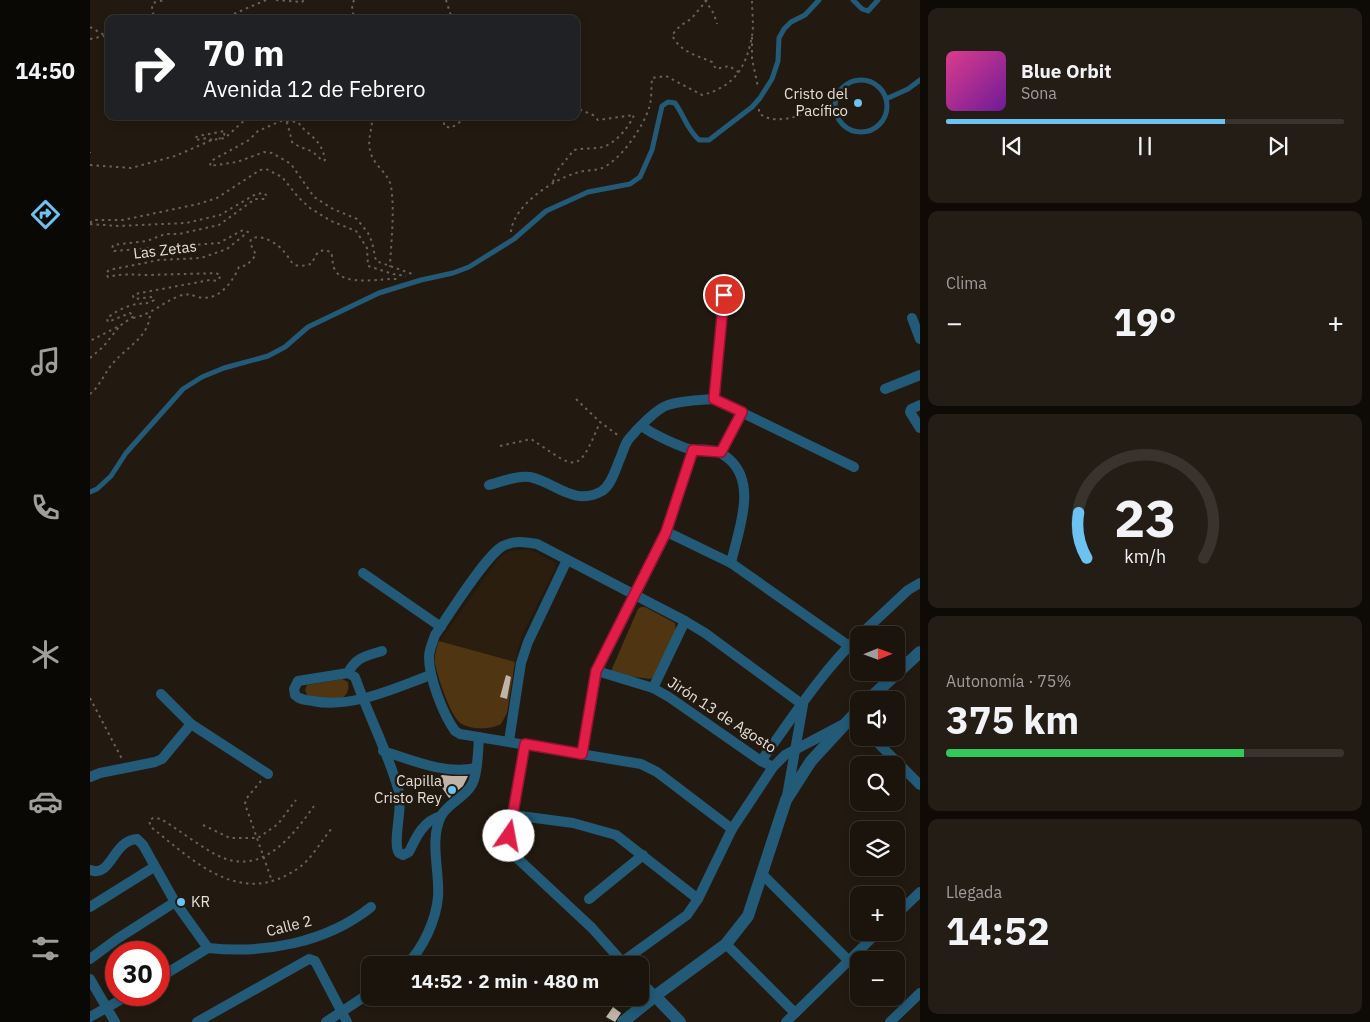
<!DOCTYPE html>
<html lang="es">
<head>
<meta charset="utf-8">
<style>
	:root { --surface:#1a140c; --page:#231d15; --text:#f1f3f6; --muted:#9f9e9d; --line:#38332d; --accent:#6cc3f2 }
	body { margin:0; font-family:"IBM Plex Sans",sans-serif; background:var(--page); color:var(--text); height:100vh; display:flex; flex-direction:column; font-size:19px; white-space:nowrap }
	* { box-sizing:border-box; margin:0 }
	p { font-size:16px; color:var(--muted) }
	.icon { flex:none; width:28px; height:28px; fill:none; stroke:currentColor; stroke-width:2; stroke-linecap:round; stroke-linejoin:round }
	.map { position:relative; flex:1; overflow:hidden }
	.drawer { display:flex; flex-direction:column; gap:8px; padding:8px; background:#0e0b07; width:450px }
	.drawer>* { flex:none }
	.top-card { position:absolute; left:15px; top:15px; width:475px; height:105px; border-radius:10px; box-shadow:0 2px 8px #0003,0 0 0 1px var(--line); background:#202124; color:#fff; overflow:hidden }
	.needle { width:32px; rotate:89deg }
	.buttons { position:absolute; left:760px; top:626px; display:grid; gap:10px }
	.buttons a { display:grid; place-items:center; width:55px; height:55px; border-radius:10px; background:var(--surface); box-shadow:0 2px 8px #0003,0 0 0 1px var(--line); font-size:25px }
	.speed { position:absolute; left:15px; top:941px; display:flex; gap:10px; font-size:25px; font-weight:700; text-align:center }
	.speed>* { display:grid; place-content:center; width:65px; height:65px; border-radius:50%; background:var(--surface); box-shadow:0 2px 8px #0003,0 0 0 1px var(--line); line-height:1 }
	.speed .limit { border:8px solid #d22; background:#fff; color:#111 }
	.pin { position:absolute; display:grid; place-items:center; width:42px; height:42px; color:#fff; margin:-21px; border:2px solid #fff; border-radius:50%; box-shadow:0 1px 5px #0007 }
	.me { position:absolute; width:55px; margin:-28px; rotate:12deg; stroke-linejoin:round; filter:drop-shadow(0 0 4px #0008) }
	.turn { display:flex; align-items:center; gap:18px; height:105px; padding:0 15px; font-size:22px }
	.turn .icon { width:65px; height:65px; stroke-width:2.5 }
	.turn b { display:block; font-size:35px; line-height:42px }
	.big { font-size:38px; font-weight:800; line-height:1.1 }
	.drawer .tile { flex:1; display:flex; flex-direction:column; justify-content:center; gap:8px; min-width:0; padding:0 18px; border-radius:10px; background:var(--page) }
	.drawer .dial { align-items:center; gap:0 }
	.dial svg { height:130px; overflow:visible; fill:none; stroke:var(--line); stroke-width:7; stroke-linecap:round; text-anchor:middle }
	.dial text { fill:var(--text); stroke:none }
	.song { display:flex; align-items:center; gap:15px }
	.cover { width:60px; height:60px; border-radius:8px; background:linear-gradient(135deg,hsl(330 70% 55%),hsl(280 70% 35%)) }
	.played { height:5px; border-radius:2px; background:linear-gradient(90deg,var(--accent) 70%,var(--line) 70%) }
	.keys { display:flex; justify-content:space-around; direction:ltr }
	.heat { display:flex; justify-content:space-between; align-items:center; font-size:28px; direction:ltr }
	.charge { height:8px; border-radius:4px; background:linear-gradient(90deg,#34c759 75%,var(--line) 0) }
	.trip { position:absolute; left:271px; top:956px; width:288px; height:50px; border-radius:10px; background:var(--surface); box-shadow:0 2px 8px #0003,0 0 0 1px var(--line); font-weight:800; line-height:50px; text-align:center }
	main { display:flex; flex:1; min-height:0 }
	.tab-bar { display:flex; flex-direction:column; width:90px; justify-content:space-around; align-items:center; background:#0a0805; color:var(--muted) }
	.tab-bar .icon { width:35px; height:35px }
	.tab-bar .current { color:var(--accent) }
	.tab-bar b { font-size:22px; color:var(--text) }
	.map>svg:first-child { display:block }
</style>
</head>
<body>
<main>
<nav class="tab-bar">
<b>14:50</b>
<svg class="icon current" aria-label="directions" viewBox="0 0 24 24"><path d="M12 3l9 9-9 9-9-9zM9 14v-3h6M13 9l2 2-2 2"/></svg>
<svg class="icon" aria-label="music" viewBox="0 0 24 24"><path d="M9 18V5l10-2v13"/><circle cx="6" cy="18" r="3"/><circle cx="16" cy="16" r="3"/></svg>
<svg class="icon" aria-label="phone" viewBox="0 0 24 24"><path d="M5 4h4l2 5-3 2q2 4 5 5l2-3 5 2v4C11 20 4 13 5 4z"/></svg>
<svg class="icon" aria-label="climate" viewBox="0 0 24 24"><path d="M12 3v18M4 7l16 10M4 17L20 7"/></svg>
<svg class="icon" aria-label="car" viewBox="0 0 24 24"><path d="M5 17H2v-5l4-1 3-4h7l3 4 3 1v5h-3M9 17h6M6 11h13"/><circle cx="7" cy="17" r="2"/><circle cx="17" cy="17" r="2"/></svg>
<svg class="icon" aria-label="filters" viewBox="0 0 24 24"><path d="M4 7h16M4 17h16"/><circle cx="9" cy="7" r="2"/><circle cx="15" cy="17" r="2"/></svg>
</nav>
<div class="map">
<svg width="830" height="1022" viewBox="0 0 830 1022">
	<rect width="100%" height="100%" fill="#221a10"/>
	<polygon fill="#2b1e0f" points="439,549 465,563 465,569 431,637 425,662 350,641 409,558 420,551"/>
	<g fill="#4f3511">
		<polygon points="551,607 555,607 585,623 586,631 564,677 560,679 523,674 521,671 548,609"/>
		<path d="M349,641L425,662L417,713L411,724C401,730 378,730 369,722C359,712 348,678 345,664C344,656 346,649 349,641Z"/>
		<path d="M252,679L258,682C259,690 258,694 251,699L218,697L215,690L217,685Z"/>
	</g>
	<g fill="#bfb4a7">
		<polygon points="416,675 421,677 417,699 410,697"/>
		<polygon points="352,775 362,776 378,776 373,786 359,798 346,779"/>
		<polygon points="523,1007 531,1013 525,1022 516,1017"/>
	</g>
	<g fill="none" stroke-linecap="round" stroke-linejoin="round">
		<g stroke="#686158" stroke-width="2" stroke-dasharray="2.5 4" stroke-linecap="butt">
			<polyline points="186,0 212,2 214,0"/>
			<polyline points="264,0 262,6 264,19"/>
			<polyline points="356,0 362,19"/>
			<polyline points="615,0 624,14 627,24"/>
			<path d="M617,0L601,19L590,26L582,35C590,52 606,55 622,62L626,69L639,66L650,73"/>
			<path d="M69,19C62,16 61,9 63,3L74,0"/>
			<polyline points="79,19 93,17 96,19"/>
			<polyline points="132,19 176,0"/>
			<polyline points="0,27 14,35"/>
			<polyline points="662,37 662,59 668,87"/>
			<polyline points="0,39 19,35"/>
			<path d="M669,109V113C688,129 723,110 745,103"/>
			<path d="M194,116C198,124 200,133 202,142C213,151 220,146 232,161L235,160C231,137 219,138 208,122L191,121L168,131L159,140L121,161L120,166L147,162L174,152L182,153L201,164L224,197L243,209L267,219L278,233L282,242L286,261L325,275"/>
			<path d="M282,116C283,131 276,138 281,154C285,166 298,173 301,186C305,213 301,240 300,267"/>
			<polyline points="354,116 354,126 361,128 379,116"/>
			<polyline points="122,140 117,138 106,140 105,138 108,136 135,131 134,135 129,139"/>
			<polyline points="0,152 0,153"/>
			<polyline points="0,165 41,168 85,156 122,140 135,138 159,116"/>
			<path d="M463,182L466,172L484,150C494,148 504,149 513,147C526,143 539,127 544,115L508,120L503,115L486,108"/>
			<polyline points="0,223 3,220 33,220 108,204 127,198 170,170 176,169 192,177 209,198 220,208 241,221 266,231 277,248 278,266 303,274 316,276"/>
			<path d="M0,224L28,226L96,223L130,215L166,194L174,193L176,195L175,199H165L129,225L89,234H75L57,241L23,245L22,249L24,251L129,243L153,230L158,232L137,249L111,258L69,260L19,270L16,273L18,277C32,273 45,275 60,275C82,274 104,274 126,273L131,276L127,281L120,280L45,294L43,296L44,299L63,297L64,300C59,304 54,303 48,304C38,305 23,312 17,319L18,322L40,313L44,316L31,325L0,341"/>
			<path d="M421,232C423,206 462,180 486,173C494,170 504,171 512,168C531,160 553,127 559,108C562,99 561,88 562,78L576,76L612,95C644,87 656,68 662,36C664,25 662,11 662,0"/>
			<path d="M43,318C62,314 72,303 89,296C97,293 101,295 108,297C128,302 142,283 149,267L157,265L166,255L160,243L161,239C171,233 189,244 195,253C199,257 200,262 205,265C210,267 216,265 221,264L228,252L234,250L241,252C243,258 242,265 245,270C254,287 293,278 308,279"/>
			<polyline points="0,358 13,347 29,327"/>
			<path d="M0,394C10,386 15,372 23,363C37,347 59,337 60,314"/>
			<polyline points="486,399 510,422 529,436"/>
			<path d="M410,446L441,439C486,468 487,478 510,422"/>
			<polyline points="0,698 32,759"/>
			<polyline points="171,781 156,799 155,804 182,881"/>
			<path d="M224,806C204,834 176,872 136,859C118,853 88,829 71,819L63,818L59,821L61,827C106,863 152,909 210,867C222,858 232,840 242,828"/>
			<polyline points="113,825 140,838 168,838 188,824 206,800"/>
		</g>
		<g stroke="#225a77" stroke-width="5">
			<polyline points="763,0 772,9 778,11 788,0"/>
			<circle cx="771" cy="106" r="26"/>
			<polyline points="796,99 818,89 830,80"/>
			<path d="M0,492L7,489L21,476L36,453L93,389L112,377L134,368L178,356L195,347L218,327L289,293L331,280L363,273L379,267L424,239L456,211L498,192L540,184L550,177L562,150L572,106L578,102L585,103C595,117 596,128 609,140H619L662,107L670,98L682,79L688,61L689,38L694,29L701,22L715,15L729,0"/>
		</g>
		<g stroke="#225a77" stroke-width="10">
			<polyline points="822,318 830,339"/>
			<polyline points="795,389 830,375"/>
			<polyline points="624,399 634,295"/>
			<polyline points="830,405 821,409 820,412 830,428"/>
			<path d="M552,426C560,433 594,449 604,450C609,450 614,449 619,450C628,451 632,453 639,459C668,484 648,531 641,563"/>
			<polyline points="631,452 653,412"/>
			<path d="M399,485C411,482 427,475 440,477C465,482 484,507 512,491C521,485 525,471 529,461C532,455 534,446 538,440C546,430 567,408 578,405C593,400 608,400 624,399L764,467"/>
			<polyline points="577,532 641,563 759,646"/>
			<polyline points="273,573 351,627"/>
			<polyline points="770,635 818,590 830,583"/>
			<path d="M292,651C276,656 266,657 258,673L208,681L204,689L205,695C210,700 216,700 223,701C262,709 304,688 341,675"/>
			<polyline points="507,671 563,688 579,697 671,761 683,767"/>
			<path d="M258,673L265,677C278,715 299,754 309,792C313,808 302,843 309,853L313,855L319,852C326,837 334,820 351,816"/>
			<polyline points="563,688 595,621"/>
			<polyline points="71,694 101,724 178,774"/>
			<polyline points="783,738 830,785"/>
			<polyline points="419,741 431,663 438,642 477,560"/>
			<polyline points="435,744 419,837 419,847 426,857 502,928 535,965"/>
			<path d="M293,751C322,760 355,775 386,768"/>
			<polyline points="492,754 507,671 577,532 603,450"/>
			<path d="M671,761C700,721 733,670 769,636"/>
			<polyline points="0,777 10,773 65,762 72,759 101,724"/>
			<polyline points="423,815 483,823 526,835 608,899"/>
			<path d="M642,829L567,772L551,764L370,734L365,731C353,714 339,678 339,657C339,649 343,642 345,635C358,616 396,555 413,546C425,540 435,542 447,544L595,621L615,633L713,705L697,796"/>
			<path d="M0,870C22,878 22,841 47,839L53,845L85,902L118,948"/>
			<polyline points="673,875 759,961"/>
			<polyline points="499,899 553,855"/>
			<polyline points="0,907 64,867"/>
			<polyline points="806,915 830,892"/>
			<polyline points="636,944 705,1013"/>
			<path d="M118,948C174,954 236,943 281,907"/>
			<polyline points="0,959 27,939 85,902"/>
			<polyline points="532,962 597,915 608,899 642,829 683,767 695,755 752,725"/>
			<path d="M316,965C333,949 346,920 348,897C350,871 339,841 351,816C358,803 374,798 381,786C388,776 388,750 389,737"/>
			<polyline points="69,978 118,948"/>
			<polyline points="0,979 25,1022"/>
			<polyline points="550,981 565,996"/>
			<polyline points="0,1017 39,995"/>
			<polyline points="107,1022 219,959 225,961 257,1022"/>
			<polyline points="236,1022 280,993"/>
			<polyline points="696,1022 788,932"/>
			<polyline points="800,1022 830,993"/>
		</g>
		<g stroke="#225a77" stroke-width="12">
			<polyline points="778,700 830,652"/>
			<polyline points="565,996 590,1022"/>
			<polyline points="533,1022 565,996 636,944 658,916 696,800 721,761 769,709"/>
		</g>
	</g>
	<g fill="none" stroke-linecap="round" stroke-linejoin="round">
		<g stroke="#92132f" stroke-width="12">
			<polyline id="route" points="419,836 435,744 492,754 506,671 576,532 603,450 631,452 652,412 624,399 634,295"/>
		</g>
		<use href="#route" stroke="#e11d48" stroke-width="9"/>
	</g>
	<g fill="#6cc3f2" stroke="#221a10" stroke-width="2">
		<circle cx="768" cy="103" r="5"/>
		<circle cx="362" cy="790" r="5"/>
		<circle cx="91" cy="902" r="5"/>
	</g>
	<g text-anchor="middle" stroke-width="5" stroke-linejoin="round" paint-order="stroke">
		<g font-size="15" fill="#e5dfd8" stroke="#221a10" text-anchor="end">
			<text x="758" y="99">Cristo del<tspan x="758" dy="17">Pacífico</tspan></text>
			<text x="352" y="786">Capilla<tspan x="352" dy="17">Cristo Rey</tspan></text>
			<text x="101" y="907" text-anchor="start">KR</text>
		</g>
		<g font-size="15" fill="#e5dfd8" stroke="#221a10">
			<text transform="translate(75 250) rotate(-7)" y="5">Las Zetas</text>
			<text transform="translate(632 715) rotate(33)" y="5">Jirón 13 de Agosto</text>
			<text transform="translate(199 926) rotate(-14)" y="5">Calle 2</text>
		</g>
	</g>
</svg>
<div class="buttons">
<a><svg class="needle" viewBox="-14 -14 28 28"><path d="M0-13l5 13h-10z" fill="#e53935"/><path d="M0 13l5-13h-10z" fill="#9f9e9d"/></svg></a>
<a><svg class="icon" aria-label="sound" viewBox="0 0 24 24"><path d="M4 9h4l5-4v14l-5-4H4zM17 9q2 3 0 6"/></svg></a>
<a><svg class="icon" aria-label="search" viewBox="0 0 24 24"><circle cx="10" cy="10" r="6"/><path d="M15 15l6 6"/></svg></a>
<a><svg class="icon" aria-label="layers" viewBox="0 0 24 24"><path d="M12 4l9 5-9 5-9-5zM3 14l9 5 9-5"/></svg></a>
<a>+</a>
<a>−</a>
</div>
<div class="speed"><div class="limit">30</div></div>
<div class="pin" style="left:634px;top:295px;background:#d93025"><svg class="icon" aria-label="arrive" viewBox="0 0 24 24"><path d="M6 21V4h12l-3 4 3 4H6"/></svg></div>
<svg class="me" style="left:419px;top:836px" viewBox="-20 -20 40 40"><circle r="19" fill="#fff"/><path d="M0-13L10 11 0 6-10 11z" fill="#e11d48"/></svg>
<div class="trip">14:52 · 2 min · 480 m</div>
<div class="top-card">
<div class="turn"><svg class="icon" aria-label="right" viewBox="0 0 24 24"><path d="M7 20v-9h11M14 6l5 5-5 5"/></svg><div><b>70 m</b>Avenida 12 de Febrero</div></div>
</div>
</div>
<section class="drawer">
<div class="tile">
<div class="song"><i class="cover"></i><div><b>Blue Orbit</b><p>Sona</p></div></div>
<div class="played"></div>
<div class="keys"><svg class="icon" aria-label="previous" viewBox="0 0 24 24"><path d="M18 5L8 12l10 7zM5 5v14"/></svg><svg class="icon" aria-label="pause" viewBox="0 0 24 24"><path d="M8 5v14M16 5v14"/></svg><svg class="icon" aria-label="next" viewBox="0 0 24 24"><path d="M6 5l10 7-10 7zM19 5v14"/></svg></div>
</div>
<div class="tile"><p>Clima</p>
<div class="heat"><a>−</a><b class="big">19°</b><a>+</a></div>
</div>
<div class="tile dial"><svg viewBox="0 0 100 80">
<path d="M14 69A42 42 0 1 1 86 69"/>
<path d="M14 69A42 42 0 0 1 9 41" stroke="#6cc3f2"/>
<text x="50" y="56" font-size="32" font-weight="700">23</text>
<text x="50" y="72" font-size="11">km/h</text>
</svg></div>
<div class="tile"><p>Autonomía · 75%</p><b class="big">375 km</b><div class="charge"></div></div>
<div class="tile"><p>Llegada</p><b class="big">14:52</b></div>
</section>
</main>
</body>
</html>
